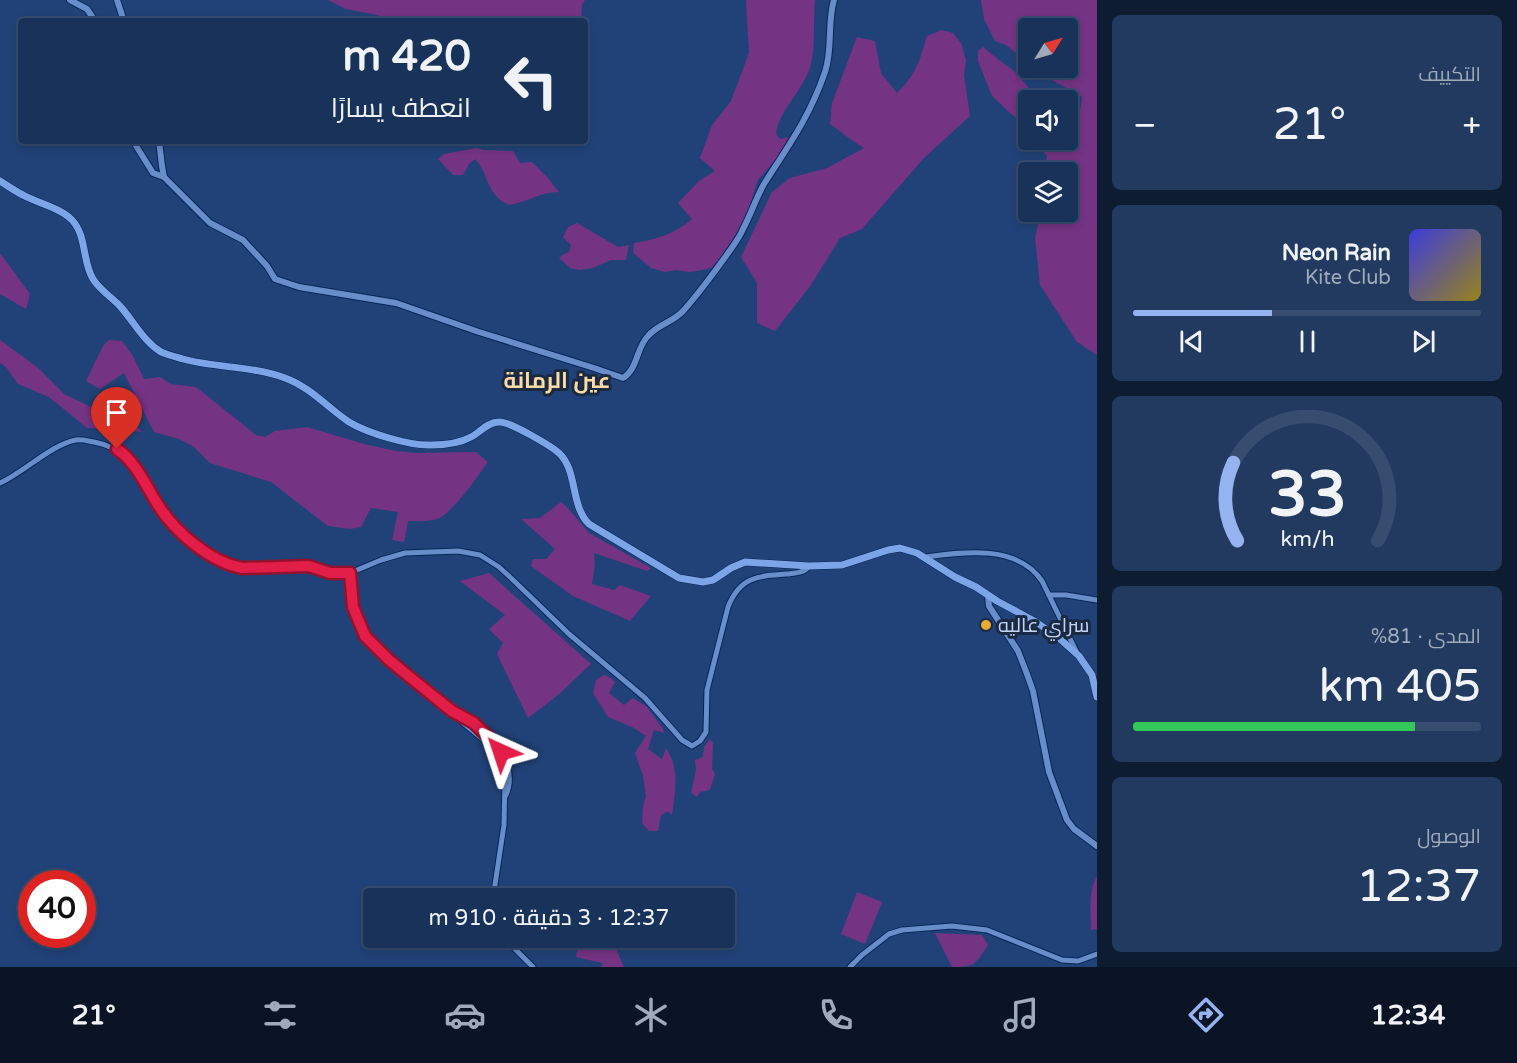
<!DOCTYPE html>
<html lang="ar">
<head>
<meta charset="utf-8">
<style>
	:root { --surface:#19325a; --page:#223a60; --text:#f1f3f6; --muted:#9faabb; --line:#374d70; --accent:#95b2f1 }
	body { margin:0; font-family:"Varela Round",Cairo,sans-serif; background:var(--page); color:var(--text); direction:rtl; height:100vh; display:flex; flex-direction:column; font-size:22px; white-space:nowrap }
	* { box-sizing:border-box; margin:0 }
	p { font-size:20px; color:var(--muted) }
	.icon { flex:none; width:33px; height:33px; fill:none; stroke:currentColor; stroke-width:2; stroke-linecap:round; stroke-linejoin:round }
	.map { position:relative; flex:1; overflow:hidden; direction:ltr }
	.side { display:flex; flex-direction:column; gap:15px; padding:15px; background:#0e1c32; width:420px }
	.side>* { flex:none }
	.guide { position:absolute; left:18px; top:18px; width:570px; height:126px; border-radius:6px; box-shadow:0 3px 9px #0003,0 0 0 2px var(--line); direction:rtl; background:#19325a; color:var(--text); overflow:hidden }
	.needle { width:39px; rotate:53deg }
	.buttons { position:absolute; left:1018px; top:18px; display:grid; gap:12px }
	.buttons a { display:grid; place-items:center; width:60px; height:60px; border-radius:6px; background:var(--surface); box-shadow:0 3px 9px #0003,0 0 0 2px var(--line); font-size:30px }
	.speed { position:absolute; left:18px; top:870px; display:flex; gap:12px; font-size:30px; font-weight:700; text-align:center }
	.speed>* { display:grid; place-content:center; width:78px; height:78px; border-radius:50%; background:var(--surface); box-shadow:0 3px 9px #0003,0 0 0 2px var(--line); line-height:1 }
	.speed .limit { border:9px solid #d22; background:#fff; color:#111 }
	.pin { position:absolute; display:grid; place-items:center; width:51px; height:51px; color:#fff; margin:-62px -26px; border-radius:50% 50% 50% 0; rotate:-45deg; box-shadow:0 0 6px #0007 }
	.pin .icon { rotate:45deg }
	.me { position:absolute; width:66px; margin:-33px; rotate:318deg; stroke-linejoin:round; filter:drop-shadow(0 0 4px #0008) }
	.turn { display:flex; align-items:center; gap:21px; height:126px; padding:0 18px; font-size:27px }
	.turn .icon { width:78px; height:78px; stroke-width:2.5 }
	.turn b { display:block; font-size:42px; line-height:51px }
	.big { font-size:45px; font-weight:600; line-height:1.1 }
	.side .card { flex:1; display:flex; flex-direction:column; justify-content:center; gap:9px; min-width:0; padding:0 21px; border-radius:9px; background:var(--page) }
	.side .dial { align-items:center; gap:0 }
	.dial svg { height:156px; overflow:visible; fill:none; stroke:var(--line); stroke-width:7; stroke-linecap:round; text-anchor:middle }
	.dial text { fill:var(--text); stroke:none }
	.song { display:flex; align-items:center; gap:18px }
	.cover { width:72px; height:72px; border-radius:9px; background:linear-gradient(135deg,hsl(240 70% 55%),hsl(50 70% 35%)) }
	.played { height:6px; border-radius:3px; background:linear-gradient(90deg,var(--accent) 40%,var(--line) 40%) }
	.keys { display:flex; justify-content:space-around; direction:ltr }
	.heat { display:flex; justify-content:space-between; align-items:center; font-size:33px; direction:ltr }
	.charge { height:9px; border-radius:4px; background:linear-gradient(90deg,#34c759 81%,var(--line) 0) }
	.trip { position:absolute; left:363px; top:888px; width:372px; height:60px; border-radius:6px; background:var(--surface); box-shadow:0 3px 9px #0003,0 0 0 2px var(--line); font-weight:600; line-height:60px; text-align:center; direction:rtl }
	.menu { display:flex; height:96px; justify-content:space-around; align-items:center; background:#0a1424; color:var(--muted) }
	.menu .icon { width:42px; height:42px }
	.menu .active { color:var(--accent) }
	.menu b { font-size:27px; color:var(--text) }
	main { display:flex; flex:1; min-height:0 }
	.map>svg:first-child { display:block }
</style>
</head>
<body>
<main>
<section class="side">
<div class="card"><p>التكييف</p>
<div class="heat"><a>−</a><b class="big">21°</b><a>+</a></div>
</div>
<div class="card">
<div class="song"><i class="cover"></i><div><b>Neon Rain</b><p>Kite Club</p></div></div>
<div class="played"></div>
<div class="keys"><svg class="icon" aria-label="previous" viewBox="0 0 24 24"><path d="M18 5L8 12l10 7zM5 5v14"/></svg><svg class="icon" aria-label="pause" viewBox="0 0 24 24"><path d="M8 5v14M16 5v14"/></svg><svg class="icon" aria-label="next" viewBox="0 0 24 24"><path d="M6 5l10 7-10 7zM19 5v14"/></svg></div>
</div>
<div class="card dial"><svg viewBox="0 0 100 80">
<path d="M14 69A42 42 0 1 1 86 69"/>
<path d="M14 69A42 42 0 0 1 12 29" stroke="#95b2f1"/>
<text x="50" y="56" font-size="32" font-weight="700">33</text>
<text x="50" y="72" font-size="11">km/h</text>
</svg></div>
<div class="card"><p>المدى · 81%</p><b class="big">405 km</b><div class="charge"></div></div>
<div class="card"><p>الوصول</p><b class="big">12:37</b></div>
</section>
<div class="map">
<svg width="1097" height="967" viewBox="0 0 1097 967">
	<rect width="100%" height="100%" fill="#214278"/>
	<g fill="#743383">
		<polygon points="328,0 585,0 582,5 581,21 390,21 377,15 346,9"/>
		<path d="M746,0H815C813,20 816,48 810,67C803,91 779,110 776,134L780,139L788,137L782,152L758,180L747,215L735,236L723,255L711,268L697,271L688,272L676,270L665,272L651,268L633,253L634,243C658,239 674,234 692,219L678,203L699,181L715,171L700,158L712,125L731,101L749,53Z"/>
		<polygon points="981,0 1097,0 1097,355 1077,342 1040,285 1035,238 1041,212 1068,212 1068,172 1045,172 1047,156 1034,140 1068,140 1068,117 1079,118 1082,97 1052,80 1035,68 1068,68 1068,28 1029,28 1029,63 1006,45 995,41 984,19"/>
		<path d="M942,30L953,33L961,43L966,60L964,75L970,116L924,158L862,229L840,238L811,285L775,331L757,323V283L741,257L772,192L790,178L827,168L864,148L853,141L830,124L832,103L857,37L875,41L881,73L897,93C917,73 919,62 927,36Z"/>
		<path d="M983,47C992,55 1001,61 1010,68C1021,76 1029,89 1038,100H1029V134L1020,122L992,96L978,61V51Z"/>
		<path d="M477,148L484,150L513,151L520,163L532,162L547,177L559,192C541,192 527,202 509,205C505,203 500,200 497,197C486,186 486,169 475,159L469,164L463,175H453L438,159L444,154Z"/>
		<polygon points="577,223 618,247 629,245 626,260 611,260 593,268 580,270 570,268 559,258 564,254 569,252 571,245 563,237 568,227"/>
		<polygon points="0,253 30,294 26,309 0,294"/>
		<polygon points="0,340 37,367 64,394 99,411 126,415 142,432 87,428 49,397 18,384 6,367 0,363"/>
		<path d="M109,340L122,341L133,356L144,379L160,377L171,384L196,387L256,435L265,437L275,431L307,427L364,444L396,451L417,453L476,452L488,462C479,475 451,515 437,519C428,522 417,521 408,521L404,542L392,540L398,512L371,508L361,527L350,529L328,526L271,482L210,463L194,447L179,439L154,432L124,373L100,389L86,381L103,346Z"/>
		<polygon points="561,502 566,506 589,533 651,568 647,571 594,553 595,564 592,584 614,590 620,585 651,596 630,621 573,596 531,566 533,559 546,559 555,549 521,519 540,518"/>
		<polygon points="489,573 591,664 558,695 528,718 497,654 503,643 489,629 505,615 460,581"/>
		<path d="M604,675L611,678L615,682L609,693L624,705L633,698L647,707L663,729L664,733L654,730L648,749L662,759L666,748C680,767 675,793 672,815L668,811L661,815L658,831H649L642,823L643,807L646,796L643,776L635,753L646,736L634,728L608,717L593,693L596,680Z"/>
		<polygon points="710,739 713,743 712,769 715,774 710,790 700,792 697,797 691,793 696,770 695,760 703,757 704,747"/>
		<path d="M1097,876V929L1091,930C1091,913 1088,891 1097,876Z"/>
		<polygon points="857,892 882,902 865,944 841,934"/>
		<path d="M935,933L982,935L988,945C975,964 976,967 952,967Z"/>
		<polygon points="579,938 613,938 616,949 624,967 600,967 603,965 602,963 576,957"/>
	</g>
	<g fill="none" stroke-linecap="round" stroke-linejoin="round">
		<g stroke="#07275b" stroke-width="7">
			<g id="tertiary">
				<path d="M0,483C23,473 52,444 76,440C81,439 88,441 94,442C138,450 143,486 167,518C182,538 217,563 242,568L309,566L330,573H350L381,560L405,553L458,551L480,555L499,567L511,578L569,634L645,698L682,740L692,746L700,741L706,732L707,690L728,607C740,577 757,576 787,574C796,573 804,573 809,566"/>
				<path d="M925,557C963,552 1017,544 1042,581L1078,655"/>
				<path d="M350,573C352,594 352,616 364,635C374,651 393,663 408,675C422,687 435,699 450,710C458,715 466,718 474,723C496,739 519,769 505,797"/>
				<polyline points="1049,595 1066,595 1097,600"/>
				<polyline points="455,714 463,723 484,740 495,751 502,764 505,778 504,825 493,898"/>
				<polyline points="506,938 514,948 533,967"/>
				<polyline points="850,967 862,955 889,934 902,930 952,926 987,930 1062,960 1078,961 1097,954"/>
			</g>
		</g>
		<g stroke="#07275b" stroke-width="8">
			<g id="secondary">
				<polyline points="70,0 87,9 95,21"/>
				<polyline points="117,0 124,21"/>
				<path d="M133,141L153,173L164,177L210,223L243,240L267,266L275,279L299,287L396,303L479,332L594,368L623,378C638,369 636,348 648,336C658,324 674,322 684,310C699,293 713,274 726,256C732,247 739,239 743,229C751,214 756,198 764,184C789,145 810,116 825,72C833,49 827,23 834,0"/>
				<polyline points="159,141 162,166 164,177"/>
				<polyline points="988,595 989,606 1018,651 1027,674 1033,691 1049,772 1067,820 1074,829 1097,846"/>
			</g>
		</g>
		<g stroke="#07275b" stroke-width="8">
			<path id="primary" d="M0,181C8,186 15,191 23,195C37,203 61,208 72,220C87,236 82,261 93,279C99,289 111,297 119,305C133,320 143,341 161,352C168,355 176,357 183,359C216,368 253,366 285,378C310,387 328,408 349,422C367,433 410,446 431,445C444,445 460,443 471,437C480,432 488,422 499,422C509,421 551,446 559,453C578,471 570,505 589,524L679,578L703,582L713,580L731,568L745,562L809,566L842,565L888,550L900,548L917,553L955,577L976,587L997,601L1036,622L1060,639L1079,656L1092,675L1097,697"/>
		</g>
		<use href="#tertiary" stroke="#688dc9" stroke-width="5"/>
		<use href="#secondary" stroke="#688dc9" stroke-width="6"/>
		<use href="#primary" stroke="#7ca4e6" stroke-width="7"/>
	</g>
	<g fill="none" stroke-linecap="round" stroke-linejoin="round">
		<g stroke="#92132f" stroke-width="15">
			<path id="route" d="M117,449C136,462 146,486 158,505C175,532 210,562 242,568L309,566L330,573H350L353,607L365,636L389,660L427,691L452,711L474,723L494,742L501,752"/>
		</g>
		<use href="#route" stroke="#e11d48" stroke-width="10"/>
	</g>
	<circle fill="#e7ac37" stroke="#1b2a43" stroke-width="2" cx="986" cy="625" r="6"/>
	<g text-anchor="middle" stroke-width="6" stroke-linejoin="round" paint-order="stroke">
		<g font-size="20" fill="#c1d5f6" stroke="#1b2a43" text-anchor="start">
			<text x="998" y="632">سراي عاليه</text>
		</g>
		<g font-size="22" font-weight="bold" fill="#fbdaa3" stroke="#1b2a43">
			<text x="557" y="388">عين الرمانة</text>
		</g>
	</g>
</svg>
<div class="buttons">
<a><svg class="needle" viewBox="-14 -14 28 28"><path d="M0-13l5 13h-10z" fill="#e53935"/><path d="M0 13l5-13h-10z" fill="#9faabb"/></svg></a>
<a><svg class="icon" aria-label="sound" viewBox="0 0 24 24"><path d="M4 9h4l5-4v14l-5-4H4zM17 9q2 3 0 6"/></svg></a>
<a><svg class="icon" aria-label="layers" viewBox="0 0 24 24"><path d="M12 4l9 5-9 5-9-5zM3 14l9 5 9-5"/></svg></a>
</div>
<div class="speed"><div class="limit">40</div></div>
<div class="pin" style="left:117px;top:449px;background:#d93025"><svg class="icon" aria-label="arrive" viewBox="0 0 24 24"><path d="M6 21V4h12l-3 4 3 4H6"/></svg></div>
<svg class="me" style="left:501px;top:752px" viewBox="-20 -20 40 40"><path d="M0-17L14 15 0 8-14 15z" fill="#e11d48" stroke="#fff" stroke-width="4"/></svg>
<div class="trip">12:37 · 3 دقيقة · 910 m</div>
<div class="guide">
<div class="turn"><svg class="icon" aria-label="left" viewBox="0 0 24 24"><path d="M17 20v-9H6M10 6l-5 5 5 5"/></svg><div><b>420 m</b>انعطف يسارًا</div></div>
</div>
</div>
</main>
<nav class="menu">
<b>12:34</b>
<svg class="icon active" aria-label="directions" viewBox="0 0 24 24"><path d="M12 3l9 9-9 9-9-9zM9 14v-3h6M13 9l2 2-2 2"/></svg>
<svg class="icon" aria-label="music" viewBox="0 0 24 24"><path d="M9 18V5l10-2v13"/><circle cx="6" cy="18" r="3"/><circle cx="16" cy="16" r="3"/></svg>
<svg class="icon" aria-label="phone" viewBox="0 0 24 24"><path d="M5 4h4l2 5-3 2q2 4 5 5l2-3 5 2v4C11 20 4 13 5 4z"/></svg>
<svg class="icon" aria-label="climate" viewBox="0 0 24 24"><path d="M12 3v18M4 7l16 10M4 17L20 7"/></svg>
<svg class="icon" aria-label="car" viewBox="0 0 24 24"><path d="M5 17H2v-5l4-1 3-4h7l3 4 3 1v5h-3M9 17h6M6 11h13"/><circle cx="7" cy="17" r="2"/><circle cx="17" cy="17" r="2"/></svg>
<svg class="icon" aria-label="filters" viewBox="0 0 24 24"><path d="M4 7h16M4 17h16"/><circle cx="9" cy="7" r="2"/><circle cx="15" cy="17" r="2"/></svg>
<b>21°</b>
</nav>
</body>
</html>
